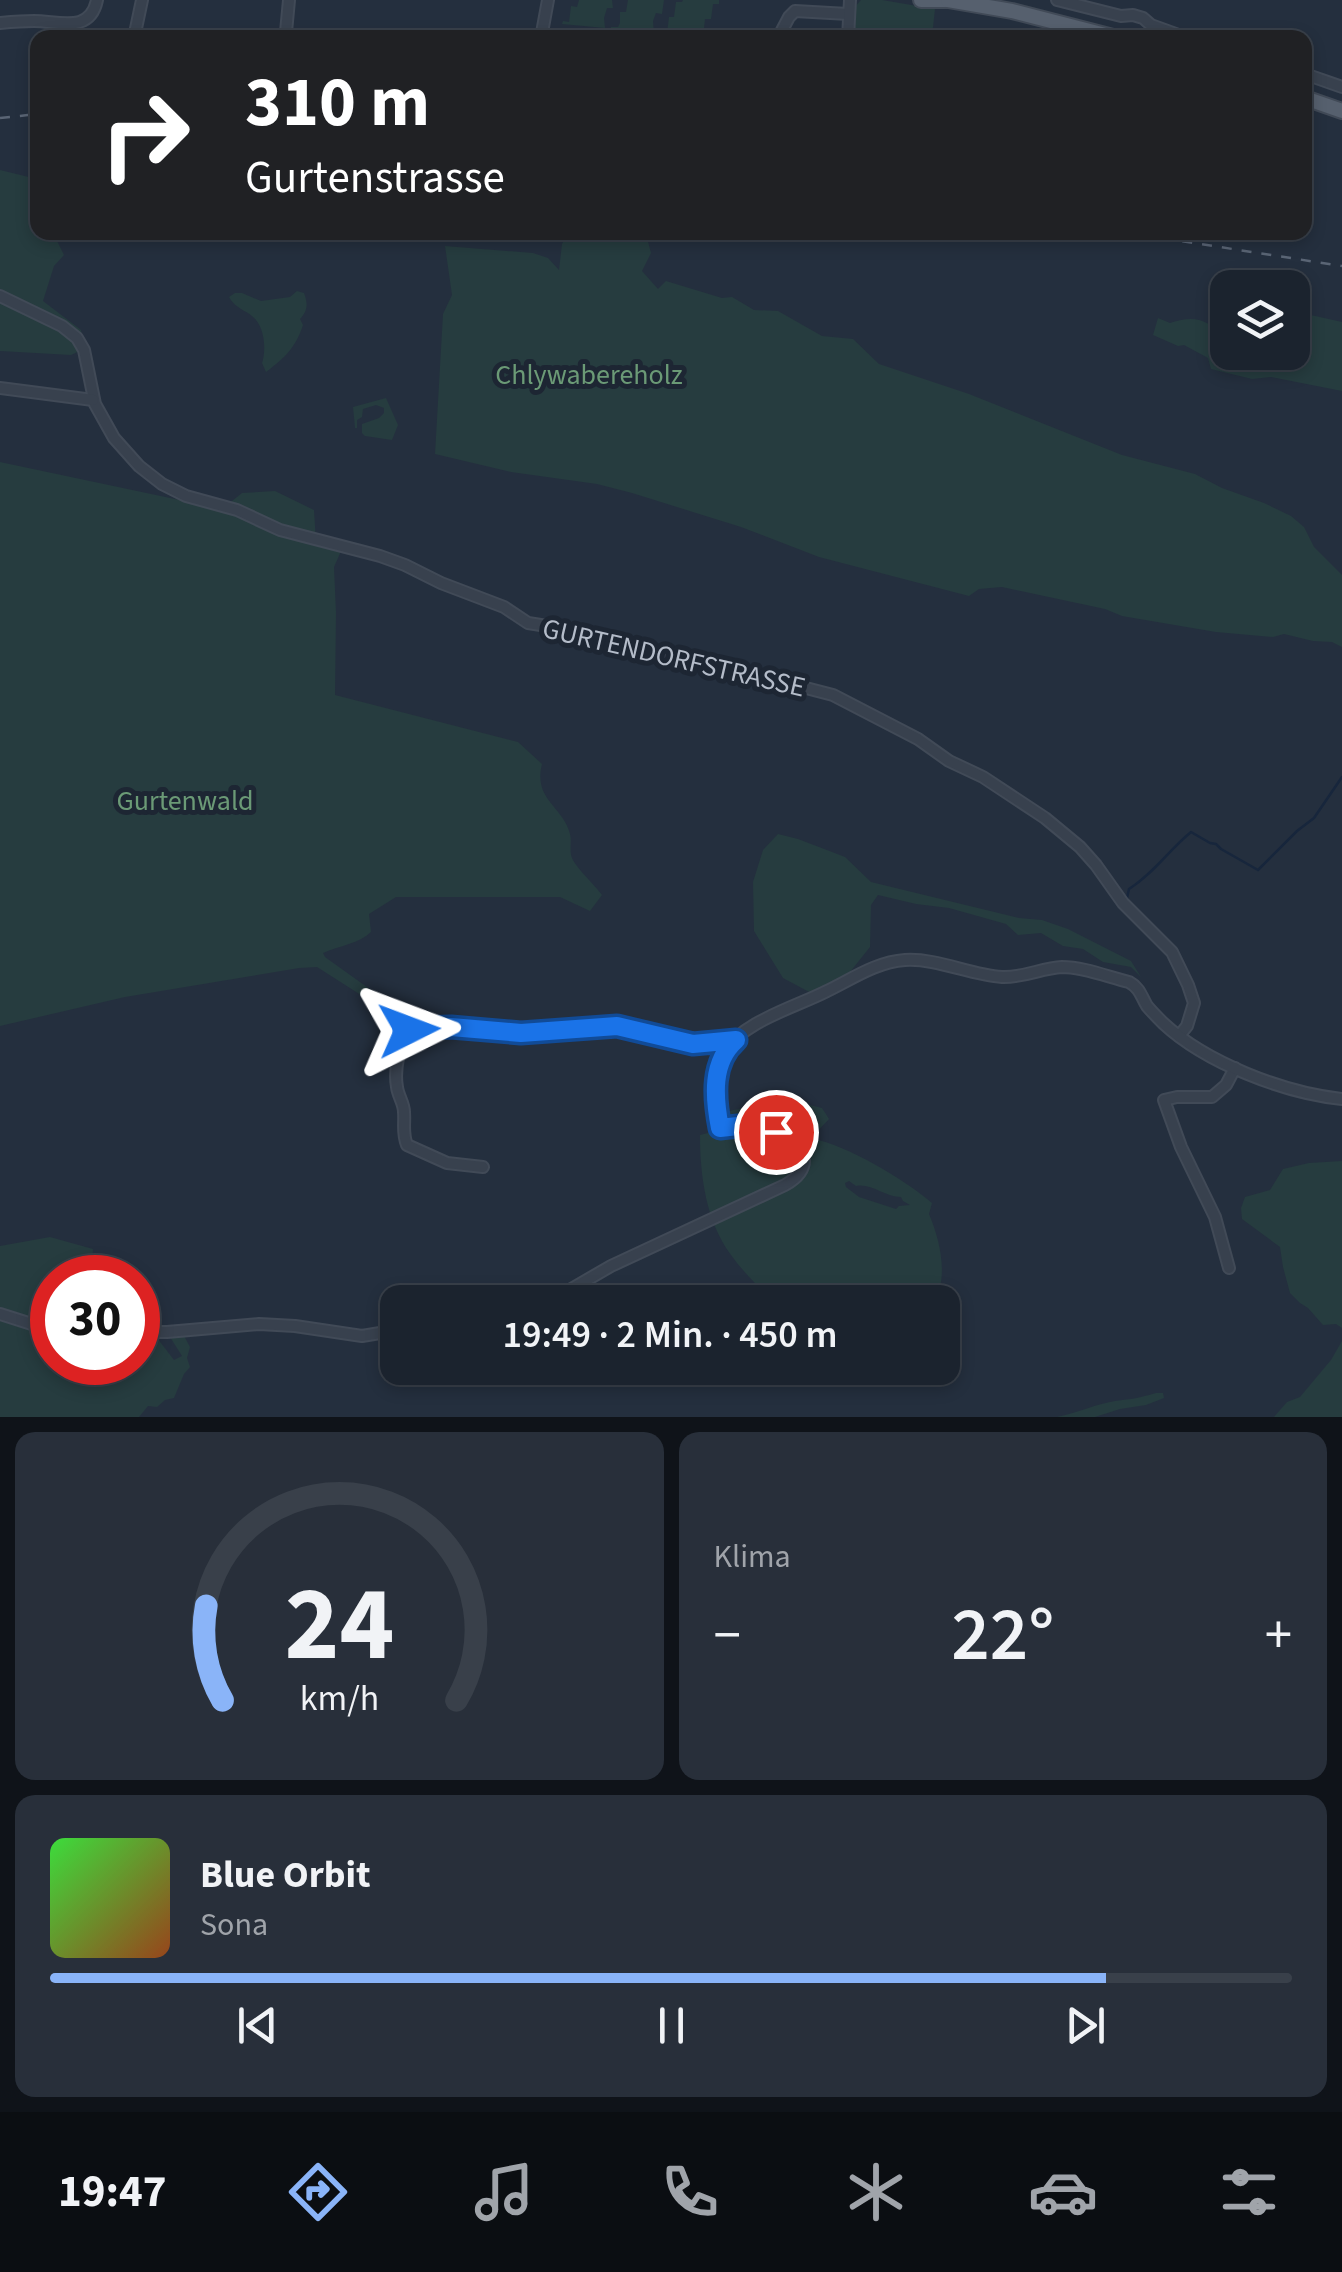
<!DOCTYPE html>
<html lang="de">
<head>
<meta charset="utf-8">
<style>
	:root { --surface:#1b232e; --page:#282f3a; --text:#f1f3f6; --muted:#a0a4aa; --line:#39404a; --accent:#8ab4f8 }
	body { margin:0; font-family:"Source Sans 3",sans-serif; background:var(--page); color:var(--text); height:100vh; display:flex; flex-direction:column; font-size:38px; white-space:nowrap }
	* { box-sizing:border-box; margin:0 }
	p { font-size:32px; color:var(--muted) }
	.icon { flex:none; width:55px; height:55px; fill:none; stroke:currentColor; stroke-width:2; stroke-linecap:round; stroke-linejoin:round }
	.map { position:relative; height:1417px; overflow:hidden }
	.side { display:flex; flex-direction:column; gap:15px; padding:15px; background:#0f1319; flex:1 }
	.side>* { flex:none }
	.top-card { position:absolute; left:30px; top:30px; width:1282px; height:210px; border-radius:20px; box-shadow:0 5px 15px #0003,0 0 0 2px var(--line); background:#202124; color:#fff; overflow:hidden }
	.controls { position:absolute; left:1210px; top:270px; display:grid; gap:20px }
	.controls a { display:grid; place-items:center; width:100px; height:100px; border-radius:20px; background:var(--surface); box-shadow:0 5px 15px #0003,0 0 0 2px var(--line); font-size:50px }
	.speed { position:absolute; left:30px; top:1255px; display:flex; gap:20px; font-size:50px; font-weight:700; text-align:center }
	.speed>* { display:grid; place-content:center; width:130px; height:130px; border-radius:50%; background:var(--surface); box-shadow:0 5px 15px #0003,0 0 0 2px var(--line); line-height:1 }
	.speed .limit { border:15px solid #d22; background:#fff; color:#111 }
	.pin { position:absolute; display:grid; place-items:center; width:85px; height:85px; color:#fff; margin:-42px; border:5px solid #fff; border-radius:50%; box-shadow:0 2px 10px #0007 }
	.me { position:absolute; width:110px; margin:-55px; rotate:87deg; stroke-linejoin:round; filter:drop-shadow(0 0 8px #0008) }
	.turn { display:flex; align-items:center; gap:35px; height:210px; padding:0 50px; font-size:45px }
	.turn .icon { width:130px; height:130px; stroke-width:2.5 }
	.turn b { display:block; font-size:70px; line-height:85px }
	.big { font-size:75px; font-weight:600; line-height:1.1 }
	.side .widget { flex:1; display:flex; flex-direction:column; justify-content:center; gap:15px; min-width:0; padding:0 35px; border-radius:20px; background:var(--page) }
	.side .dial { align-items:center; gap:0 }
	.dial svg { height:260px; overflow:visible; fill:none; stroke:var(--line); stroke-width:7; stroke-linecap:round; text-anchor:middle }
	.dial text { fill:var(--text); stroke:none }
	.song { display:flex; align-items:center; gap:30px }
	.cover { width:120px; height:120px; border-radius:15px; background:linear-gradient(135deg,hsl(120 70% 55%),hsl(20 70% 35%)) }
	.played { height:10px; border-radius:5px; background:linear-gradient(90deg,var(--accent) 85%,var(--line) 85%) }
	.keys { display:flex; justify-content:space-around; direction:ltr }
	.heat { display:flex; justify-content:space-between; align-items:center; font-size:55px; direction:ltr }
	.side .tiles { flex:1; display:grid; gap:15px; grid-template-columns:1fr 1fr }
	.widget:last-child { grid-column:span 2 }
	.trip { position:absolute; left:380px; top:1285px; width:580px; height:100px; border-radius:20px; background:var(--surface); box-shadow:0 5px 15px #0003,0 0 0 2px var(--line); font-weight:600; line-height:100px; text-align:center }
	.tab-bar { display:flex; height:160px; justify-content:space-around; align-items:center; background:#0b0e12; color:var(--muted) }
	.tab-bar .icon { width:70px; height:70px }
	.tab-bar .current { color:var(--accent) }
	.tab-bar b { font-size:45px; color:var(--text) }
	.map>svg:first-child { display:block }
</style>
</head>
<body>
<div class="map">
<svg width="1342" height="1417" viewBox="0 0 1342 1417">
	<rect width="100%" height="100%" fill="#242f3e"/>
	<g fill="#263c3f" fill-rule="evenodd">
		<polygon points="579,0 612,0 613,8 607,8 604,18 605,28 562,24 563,21 569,22 571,6 577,7"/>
		<polygon points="628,0 664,0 662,14 656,13 653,21 654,34 611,29 611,27 618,27 620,23 620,12 626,12"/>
		<polygon points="683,0 719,0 719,4 713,4 711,19 705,19 703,37 660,34 660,32 667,33 669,17 674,17 676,2 682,2"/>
		<polygon points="861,0 882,0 935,9 932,37 850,38 854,8"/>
		<polygon points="0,170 37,179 38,232 57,233 55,237 64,255 54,266 43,301 81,330 84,349 71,355 0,351"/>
		<polygon points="568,233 646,234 651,253 642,271 658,289 666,281 722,298 732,297 754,310 778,311 822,336 853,339 879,364 969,394 1122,455 1195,474 1222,488 1264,503 1291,516 1304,527 1314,547 1342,575 1342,647 1332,642 1313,641 1284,634 1273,637 1216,632 1122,616 1105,609 1002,587 979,589 969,596 819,557 741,527 632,493 597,484 511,472 435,454 443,314 452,295 445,246 533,253 548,258 559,270 562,244"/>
		<path d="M297,291L304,293C308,304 308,310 300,319L303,325C296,347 285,358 266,372L262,363C266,351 265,331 256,320C248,310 236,310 229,297L235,293H242L261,301L290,297Z"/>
		<path d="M1293,311L1342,322V391L1271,377L1252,379L1211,369L1208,358L1184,345L1178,346L1153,335L1158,318L1170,323C1196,314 1208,320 1227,339L1228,352H1292Z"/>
		<polygon points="386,398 398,425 392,440 365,436 362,433 362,424 379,418 384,413 384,408 376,405 363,409 362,417 357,420 357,428 355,428 353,407"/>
		<path d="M0,462L222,509L242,493L275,491L314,510L316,542L342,549L334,567L336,613L335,695L518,742L542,764C533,800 563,806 570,834C572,841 569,851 572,858C576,868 595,885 602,895L590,911L560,897H396L369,914L371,932C360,943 339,946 323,953L325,957L406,1015L400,1020L317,967L299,968L125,997L0,1026Z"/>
		<polygon points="778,834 798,839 845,857 871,882 1019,918 1042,920 1068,929 1131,961 1141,977 1131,967 1103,962 1083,949 1063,946 1041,933 1018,935 1006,924 949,908 916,904 878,895 871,905 870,947 846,977 813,994 783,978 754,931 753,882 763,850"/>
		<path d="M806,1104L822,1108L829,1119L811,1138C850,1147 901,1177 932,1203L929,1214C940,1240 949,1277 934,1302H774C759,1287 743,1272 731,1255C706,1221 700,1176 700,1135L720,1130L718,1115L733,1110L761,1106ZM849,1181L856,1186C871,1183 885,1197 901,1197L903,1201L910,1205L899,1206L896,1209L859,1197L846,1187L845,1183Z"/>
		<polygon points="1342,1161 1342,1328 1336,1324 1323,1325 1308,1308 1300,1303 1290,1293 1283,1267 1280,1247 1242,1219 1241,1208 1245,1197 1270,1190 1283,1169 1309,1163"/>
		<polygon points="50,1237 93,1249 91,1277 52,1278 52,1322 40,1324 0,1312 0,1246"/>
		<polygon points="0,1317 52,1327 52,1362 138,1362 138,1326 154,1334 174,1360 182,1356 170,1337 163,1337 183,1334 190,1347 187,1358 190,1367 184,1374 174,1398 165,1400 157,1407 148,1406 139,1417 0,1417"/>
		<polygon points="1342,1341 1342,1417 1274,1417 1287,1402 1300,1397 1331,1360"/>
		<path d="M1156,1393H1163L1164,1398L1146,1405L1120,1409L1095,1417H1057C1077,1413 1096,1404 1115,1401C1132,1399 1139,1398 1156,1393Z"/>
	</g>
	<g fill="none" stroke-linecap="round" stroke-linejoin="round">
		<path stroke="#17263c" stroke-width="2.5" d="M1127,898L1129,889C1154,873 1168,851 1191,832L1210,843L1216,844L1221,849L1258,870L1297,831L1314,818L1342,777"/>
		<g stroke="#414a57" stroke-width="14">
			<g id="minor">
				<polyline points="1057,0 1121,16 1133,15 1143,18 1151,25 1187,38"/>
				<path d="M0,23C11,22 23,21 34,21C59,21 90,34 97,0"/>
				<polyline points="286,32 289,0"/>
				<polyline points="134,38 142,0"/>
				<polyline points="541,38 548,0"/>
				<polyline points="778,38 789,17 795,11 848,14"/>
				<polyline points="848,38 850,0"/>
				<polyline points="1305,74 1342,87"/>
				<polyline points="0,296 62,326 77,338 84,350 95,404 114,438 139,466 162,484 186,496 237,510 280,530 380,556 405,565 441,583 504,607 528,623 604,635 657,653 721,666 833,695 918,739 949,761 983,777 1045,818 1080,847 1096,865 1123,903 1172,952 1188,985 1194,1003 1187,1026 1179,1036"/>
				<polyline points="0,388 93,400"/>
				<path d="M483,1167L447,1163L407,1145C402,1133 405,1124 404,1112C404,1103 398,1096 397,1087C394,1071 399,1043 409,1030L418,1028L451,1027L521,1033L617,1026L693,1044L735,1040"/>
				<polyline points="1229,1268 1215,1217 1181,1147 1164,1100 1177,1097 1212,1097 1226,1085 1235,1068"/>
				<path d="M549,1302L611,1266L785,1185C794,1180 804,1172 804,1160C804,1129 742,1124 720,1128C716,1106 711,1072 723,1053C743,1021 796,1007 827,991C852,979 876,962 905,960C937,958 970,975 1002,977C1023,978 1042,968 1062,967C1084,967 1108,977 1129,982C1140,988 1141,996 1147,1006C1152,1012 1158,1018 1163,1023C1206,1063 1284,1093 1342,1099"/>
				<polyline points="0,1314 41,1327 52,1325"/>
				<polyline points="138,1323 157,1332 167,1332 259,1324 295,1326 362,1336 380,1333 398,1326"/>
			</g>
		</g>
		<g stroke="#414a57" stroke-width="18">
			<g id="major">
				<polyline points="921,0 948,0"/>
				<polyline points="948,0 1012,11 1117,38"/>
				<polyline points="1305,98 1342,111"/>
			</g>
		</g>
		<use href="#minor" stroke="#38414e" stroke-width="10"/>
		<use href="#major" stroke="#56606e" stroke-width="14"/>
		<g stroke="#5a6575" stroke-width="2.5" stroke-dasharray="10 10" stroke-linecap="butt">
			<polyline points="0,118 38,114"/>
			<polyline points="1123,232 1342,266"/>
		</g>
	</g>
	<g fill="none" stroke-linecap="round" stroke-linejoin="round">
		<g stroke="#114b97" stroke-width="25">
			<path id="route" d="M409,1030L418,1028L451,1027L521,1033L617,1026L693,1044L736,1040C711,1062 714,1097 720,1128L738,1126L776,1132"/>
		</g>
		<use href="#route" stroke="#1a73e8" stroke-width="18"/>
	</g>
	<g text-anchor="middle" stroke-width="10" stroke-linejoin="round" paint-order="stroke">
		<g font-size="28" fill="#6b9a76" stroke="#1d2633">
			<text x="589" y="384">Chlywabereholz</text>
			<text x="185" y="810">Gurtenwald</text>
		</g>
		<g font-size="28" fill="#b4bcc9" stroke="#1d2633">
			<text transform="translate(674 657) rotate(13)" y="10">GURTENDORFSTRASSE</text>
		</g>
	</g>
</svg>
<div class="controls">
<a><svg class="icon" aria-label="layers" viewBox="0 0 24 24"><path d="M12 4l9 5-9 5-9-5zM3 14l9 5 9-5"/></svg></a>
</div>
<div class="speed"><div class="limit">30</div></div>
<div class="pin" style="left:776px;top:1132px;background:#d93025"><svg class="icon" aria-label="arrive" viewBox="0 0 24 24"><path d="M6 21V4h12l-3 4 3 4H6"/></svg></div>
<svg class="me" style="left:409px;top:1030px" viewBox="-20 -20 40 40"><path d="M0-17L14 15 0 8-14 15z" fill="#1a73e8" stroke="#fff" stroke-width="4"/></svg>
<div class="trip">19:49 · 2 Min. · 450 m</div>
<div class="top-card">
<div class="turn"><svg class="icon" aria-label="right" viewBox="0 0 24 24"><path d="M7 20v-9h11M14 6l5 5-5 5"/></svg><div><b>310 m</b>Gurtenstrasse</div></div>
</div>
</div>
<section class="side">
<div class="tiles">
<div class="widget dial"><svg viewBox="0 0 100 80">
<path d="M14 69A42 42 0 1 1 86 69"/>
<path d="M14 69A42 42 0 0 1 9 40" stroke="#8ab4f8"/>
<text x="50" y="56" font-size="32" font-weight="700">24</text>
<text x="50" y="72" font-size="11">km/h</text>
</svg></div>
<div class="widget"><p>Klima</p>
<div class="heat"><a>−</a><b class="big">22°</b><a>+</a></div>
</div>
<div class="widget">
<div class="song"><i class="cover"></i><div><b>Blue Orbit</b><p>Sona</p></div></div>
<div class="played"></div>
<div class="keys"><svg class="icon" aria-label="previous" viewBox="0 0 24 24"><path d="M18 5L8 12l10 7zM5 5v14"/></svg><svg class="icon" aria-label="pause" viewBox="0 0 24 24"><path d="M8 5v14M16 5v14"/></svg><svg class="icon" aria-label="next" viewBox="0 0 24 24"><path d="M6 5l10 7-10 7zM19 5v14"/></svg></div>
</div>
</div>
</section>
<nav class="tab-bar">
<b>19:47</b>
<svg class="icon current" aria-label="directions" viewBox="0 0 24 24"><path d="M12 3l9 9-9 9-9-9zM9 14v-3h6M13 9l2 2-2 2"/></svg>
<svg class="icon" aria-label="music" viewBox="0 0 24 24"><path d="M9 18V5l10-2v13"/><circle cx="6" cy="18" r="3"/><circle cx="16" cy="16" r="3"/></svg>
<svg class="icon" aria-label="phone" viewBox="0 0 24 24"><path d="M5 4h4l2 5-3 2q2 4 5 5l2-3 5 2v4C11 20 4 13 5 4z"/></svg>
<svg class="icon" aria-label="climate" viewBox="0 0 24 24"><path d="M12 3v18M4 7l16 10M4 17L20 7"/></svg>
<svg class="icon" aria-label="car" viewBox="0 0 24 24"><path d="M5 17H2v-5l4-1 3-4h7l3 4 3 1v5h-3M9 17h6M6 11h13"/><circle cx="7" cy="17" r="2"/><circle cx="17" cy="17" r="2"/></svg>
<svg class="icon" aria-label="filters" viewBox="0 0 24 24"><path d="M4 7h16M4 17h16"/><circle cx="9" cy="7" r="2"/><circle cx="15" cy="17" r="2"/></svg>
</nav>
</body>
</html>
